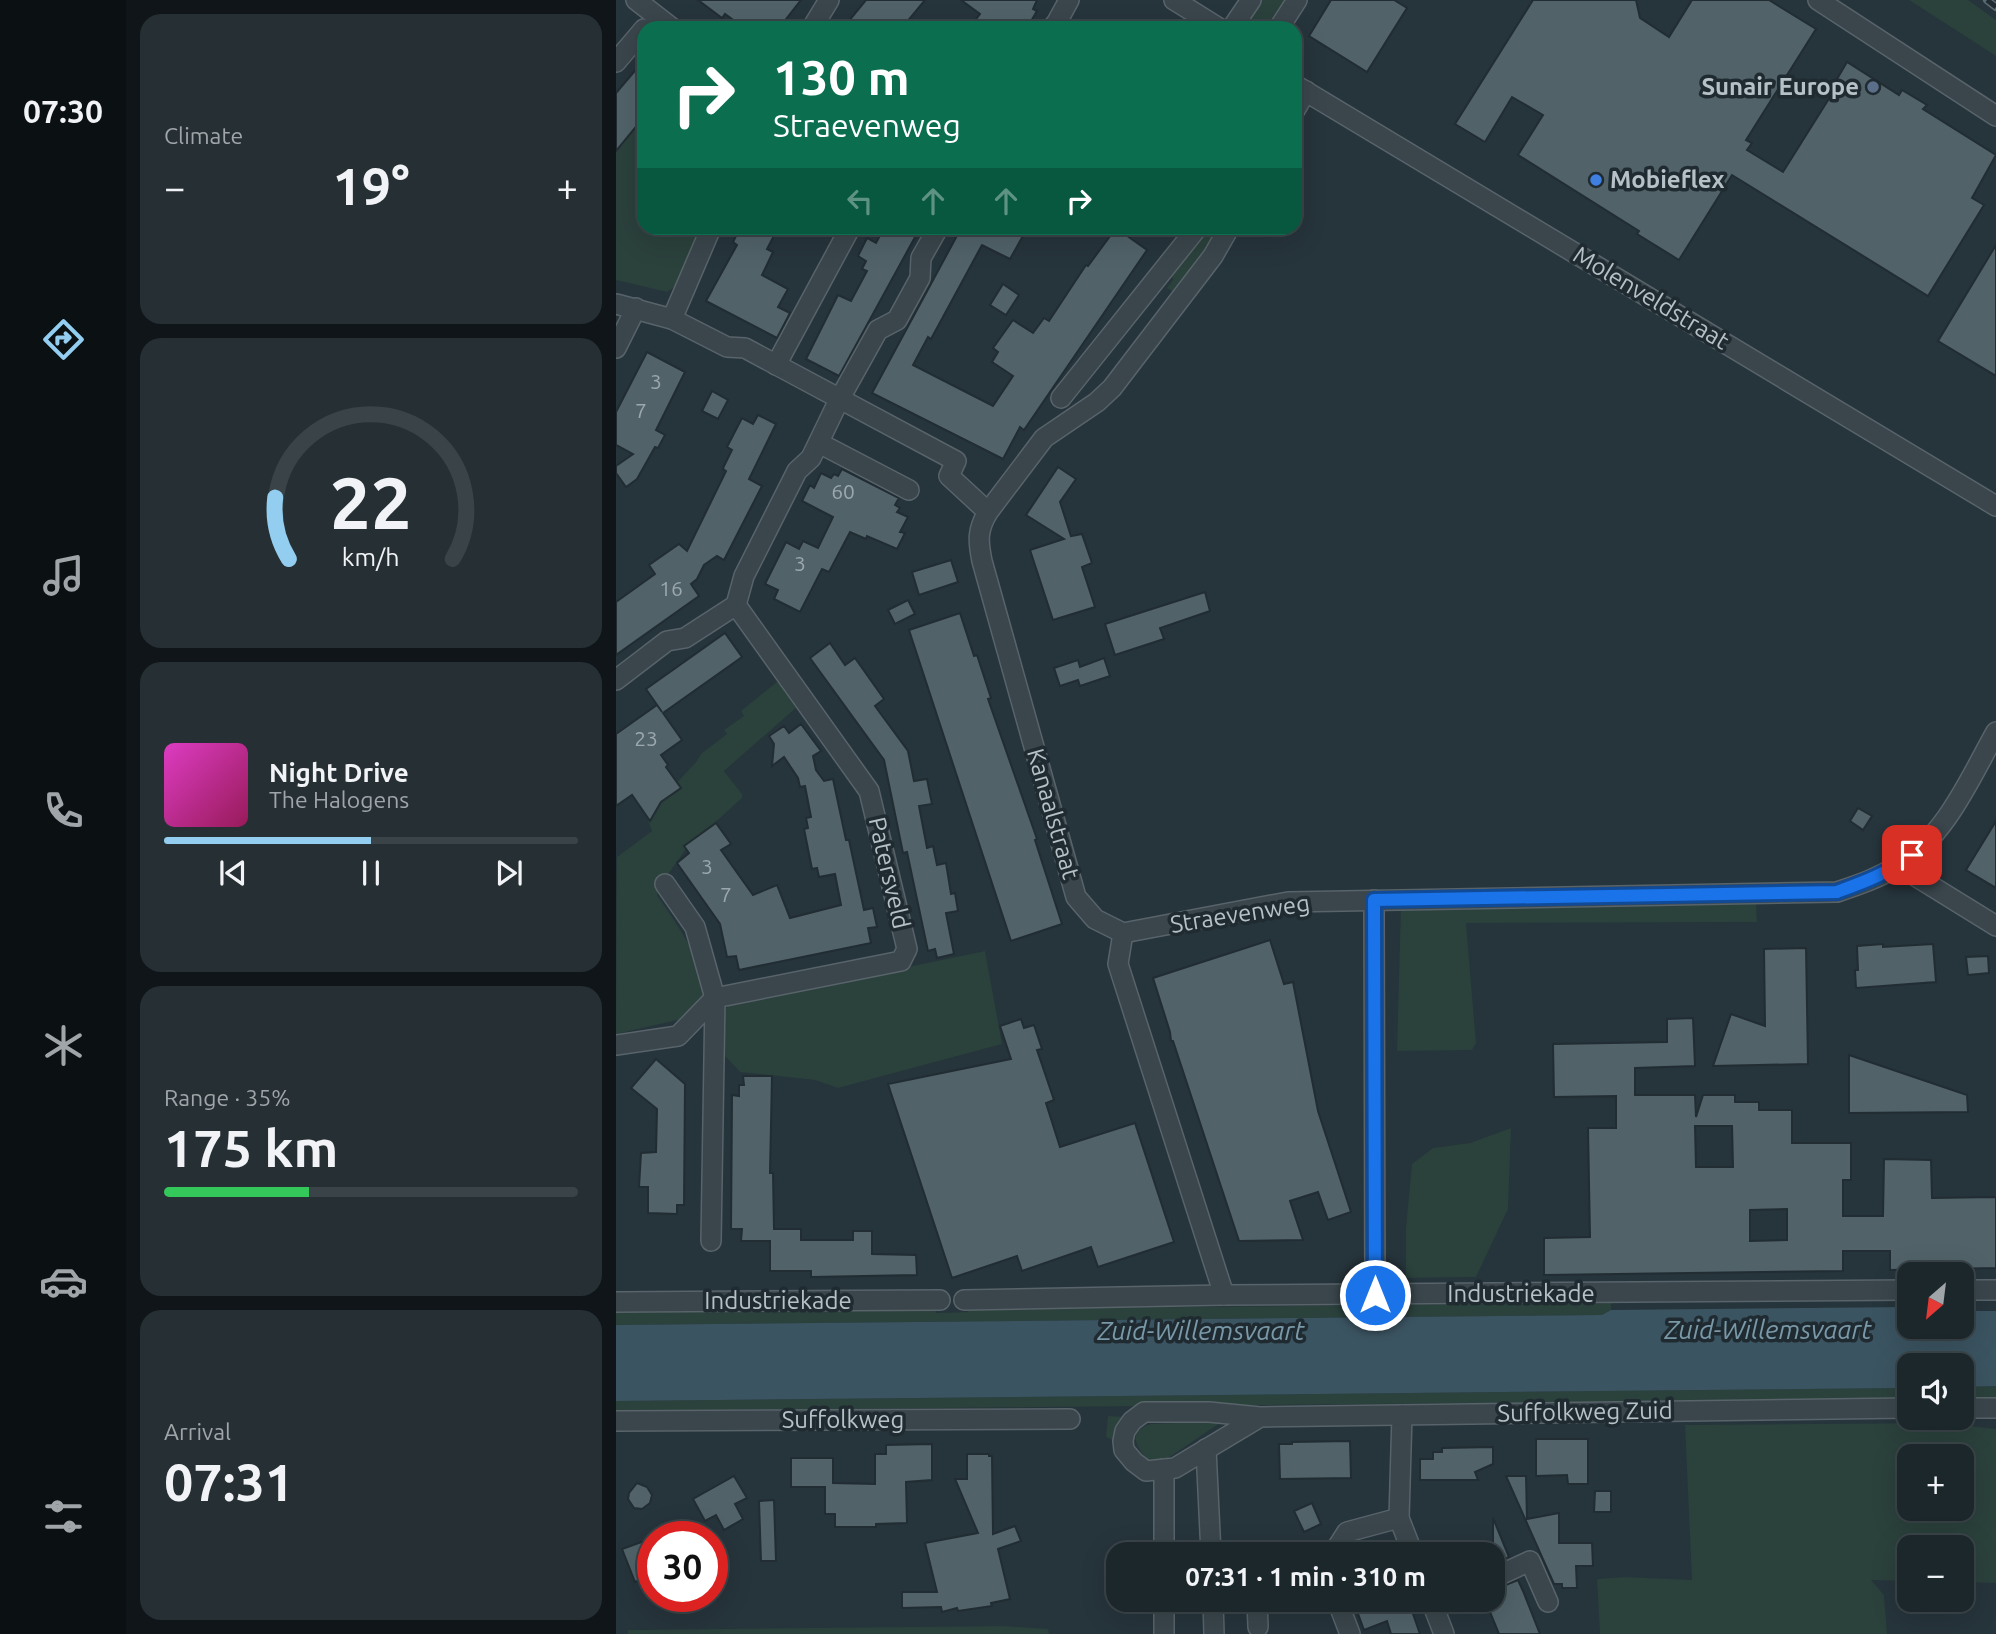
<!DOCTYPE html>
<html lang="en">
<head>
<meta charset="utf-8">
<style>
	:root { --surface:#1c272c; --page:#252f34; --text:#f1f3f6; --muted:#a0a5a9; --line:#3a4448; --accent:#93cdef }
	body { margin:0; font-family:Ubuntu,sans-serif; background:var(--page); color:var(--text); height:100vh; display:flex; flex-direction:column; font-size:26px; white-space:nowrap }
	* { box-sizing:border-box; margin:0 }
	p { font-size:23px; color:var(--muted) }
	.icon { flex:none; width:38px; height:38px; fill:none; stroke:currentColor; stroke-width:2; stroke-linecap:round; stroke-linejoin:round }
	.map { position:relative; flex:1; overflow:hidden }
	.panel { display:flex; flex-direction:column; gap:14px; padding:14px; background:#0f1518; width:490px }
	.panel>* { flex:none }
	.top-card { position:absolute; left:21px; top:21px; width:665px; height:214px; border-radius:21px; box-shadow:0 7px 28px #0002,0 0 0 2px var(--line); background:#0b6e4f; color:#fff; overflow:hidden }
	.needle { width:46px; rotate:208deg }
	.fabs { position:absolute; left:1281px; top:1262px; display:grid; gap:14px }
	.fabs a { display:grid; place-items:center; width:77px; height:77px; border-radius:14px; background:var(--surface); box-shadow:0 7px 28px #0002,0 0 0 2px var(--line); font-size:35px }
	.speed { position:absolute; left:21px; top:1521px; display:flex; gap:14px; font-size:35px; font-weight:700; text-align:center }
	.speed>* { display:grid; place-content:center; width:91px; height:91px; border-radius:50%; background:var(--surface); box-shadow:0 7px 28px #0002,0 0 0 2px var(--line); line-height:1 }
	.speed .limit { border:10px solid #d22; background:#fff; color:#111 }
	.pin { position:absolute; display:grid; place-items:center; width:60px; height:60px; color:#fff; margin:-30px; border-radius:14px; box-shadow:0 4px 10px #0006 }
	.me { position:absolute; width:77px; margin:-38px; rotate:0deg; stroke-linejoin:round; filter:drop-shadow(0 0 5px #0008) }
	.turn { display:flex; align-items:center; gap:24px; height:147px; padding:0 21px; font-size:32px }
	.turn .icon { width:91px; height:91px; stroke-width:2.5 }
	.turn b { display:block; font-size:49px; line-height:60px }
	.lanes { display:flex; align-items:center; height:66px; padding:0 21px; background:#0003; justify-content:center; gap:35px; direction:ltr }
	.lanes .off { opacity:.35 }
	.big { font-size:52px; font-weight:600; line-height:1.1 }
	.panel .tile { flex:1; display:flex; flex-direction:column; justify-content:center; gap:10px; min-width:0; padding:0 24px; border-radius:21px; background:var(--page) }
	.panel .dial { align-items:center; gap:0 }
	.dial svg { height:182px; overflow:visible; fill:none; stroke:var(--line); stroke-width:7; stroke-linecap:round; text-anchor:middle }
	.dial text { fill:var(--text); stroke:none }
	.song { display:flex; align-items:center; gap:21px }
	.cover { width:84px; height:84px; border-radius:10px; background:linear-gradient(135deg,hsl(310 70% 55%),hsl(330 70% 35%)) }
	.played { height:7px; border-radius:4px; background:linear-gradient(90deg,var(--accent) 50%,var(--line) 50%) }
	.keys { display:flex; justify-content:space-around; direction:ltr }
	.heat { display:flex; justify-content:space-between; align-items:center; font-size:38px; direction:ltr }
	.charge { height:10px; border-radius:5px; background:linear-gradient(90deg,#34c759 35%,var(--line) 0) }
	.trip { position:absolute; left:490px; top:1542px; width:399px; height:70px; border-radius:21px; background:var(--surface); box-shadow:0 7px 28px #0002,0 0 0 2px var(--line); font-weight:600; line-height:70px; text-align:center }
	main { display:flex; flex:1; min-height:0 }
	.menu { display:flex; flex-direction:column; width:126px; justify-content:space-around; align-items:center; background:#0b1012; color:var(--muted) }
	.menu .icon { width:49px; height:49px }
	.menu .current { color:var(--accent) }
	.menu b { font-size:32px; color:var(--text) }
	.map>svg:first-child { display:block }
</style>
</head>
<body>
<main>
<nav class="menu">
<b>07:30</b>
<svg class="icon current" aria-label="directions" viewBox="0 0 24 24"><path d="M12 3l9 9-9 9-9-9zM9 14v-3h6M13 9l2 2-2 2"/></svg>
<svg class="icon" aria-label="music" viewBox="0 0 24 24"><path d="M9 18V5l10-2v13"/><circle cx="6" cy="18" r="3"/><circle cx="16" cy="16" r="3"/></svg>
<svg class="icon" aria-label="phone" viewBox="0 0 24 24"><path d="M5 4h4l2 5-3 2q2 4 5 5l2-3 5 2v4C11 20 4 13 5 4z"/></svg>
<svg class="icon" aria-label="climate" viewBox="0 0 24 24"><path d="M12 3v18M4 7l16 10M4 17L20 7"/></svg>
<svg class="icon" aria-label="car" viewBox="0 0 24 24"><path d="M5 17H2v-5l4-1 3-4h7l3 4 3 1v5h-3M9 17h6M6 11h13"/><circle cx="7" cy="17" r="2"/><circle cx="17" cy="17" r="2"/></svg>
<svg class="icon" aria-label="filters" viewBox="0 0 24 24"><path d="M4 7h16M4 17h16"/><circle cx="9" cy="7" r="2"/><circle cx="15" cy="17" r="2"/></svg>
</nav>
<section class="panel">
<div class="tile"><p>Climate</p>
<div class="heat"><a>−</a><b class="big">19°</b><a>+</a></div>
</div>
<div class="tile dial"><svg viewBox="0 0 100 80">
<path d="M14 69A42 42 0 1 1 86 69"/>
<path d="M14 69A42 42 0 0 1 8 42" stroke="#93cdef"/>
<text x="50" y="56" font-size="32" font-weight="700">22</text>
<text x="50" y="72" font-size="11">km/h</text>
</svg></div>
<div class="tile">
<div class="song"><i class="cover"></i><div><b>Night Drive</b><p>The Halogens</p></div></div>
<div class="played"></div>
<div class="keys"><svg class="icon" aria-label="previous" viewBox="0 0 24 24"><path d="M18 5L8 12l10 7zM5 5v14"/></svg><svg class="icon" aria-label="pause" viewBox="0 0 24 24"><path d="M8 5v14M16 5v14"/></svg><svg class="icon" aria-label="next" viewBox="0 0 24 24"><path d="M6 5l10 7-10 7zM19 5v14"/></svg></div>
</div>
<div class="tile"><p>Range · 35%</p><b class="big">175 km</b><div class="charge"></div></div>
<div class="tile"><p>Arrival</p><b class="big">07:31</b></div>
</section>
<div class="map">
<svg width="1380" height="1634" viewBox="0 0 1380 1634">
	<rect width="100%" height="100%" fill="#26343b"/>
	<g fill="#2b413c" fill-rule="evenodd">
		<polygon points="643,0 669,0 651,28 625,28"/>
		<polygon points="1293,0 1352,0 1380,20 1380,56"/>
		<polygon points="28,119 28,228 92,228 60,286 51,292 0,280 0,150"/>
		<polygon points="588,228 602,228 582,262 558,293 551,288 557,280 554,270"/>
		<path d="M162,681L180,708L108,771L126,794V798L70,849L44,886L41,895C56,917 91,965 88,993C87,1001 79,1010 75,1017L0,1034L1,857L36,831L32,821L40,805L80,762L86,753L111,734L108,730L128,716L125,711Z"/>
		<polygon points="1140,904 1141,922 850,923 860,1043 856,1050 781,1051 785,906"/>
		<polygon points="369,951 386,1044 222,1088 199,1080 124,1072 109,1056 104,1016 114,1004"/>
		<polygon points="895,1128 892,1209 860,1277 790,1278 790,1227 796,1164 817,1148 854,1143"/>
		<polygon points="995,1303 995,1310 986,1315 0,1325 0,1312 319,1309 320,1313 352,1312 352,1309"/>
		<polygon points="1380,1386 1380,1398 1346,1398 1346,1387"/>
		<polygon points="1293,1388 1293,1399 0,1411 0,1401"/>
		<polygon points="492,1416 510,1417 501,1442 490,1437"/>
		<path d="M607,1421L552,1458L542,1460L530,1459C518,1443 513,1431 535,1424Z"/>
		<path d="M1329,1423L1380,1429V1583L1346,1582V1547H1293V1581L1255,1580L1268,1595L1271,1634H984L981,1579L1009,1577L1076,1580L1069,1425ZM1293,1456H1346V1508H1293Z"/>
		<polygon points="387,1626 432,1629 433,1634 12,1634 12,1630"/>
	</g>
	<polygon fill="#3b5461" points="1293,1307 1293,1326 1346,1326 1346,1307 1361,1311 1380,1311 1380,1386 1346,1387 1346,1365 1293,1365 1293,1388 0,1401 0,1325 986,1315 995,1310"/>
	<g fill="#516269" stroke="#212d33" stroke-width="2" fill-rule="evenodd">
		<polygon points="82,0 185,0 163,28 128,28 109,14 106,18"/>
		<polygon points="250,0 309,0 286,28 227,28"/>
		<polygon points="345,0 421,0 417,9 421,11 411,28 370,28 358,22 364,14"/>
		<polygon points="715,0 778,0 791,8 751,72 693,36"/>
		<polygon points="917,0 1020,0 1024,18 1053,37 1076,0 1153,0 1200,29 1130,140 1136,143 1131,150 1167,172 1224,81 1221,79 1231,62 1283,95 1286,90 1311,105 1307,109 1380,155 1356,198 1368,205 1312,296 1116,175 1063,260 1021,234 1023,231 902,155 927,115 896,97 869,142 839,124"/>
		<polygon points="28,60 28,117 0,151 0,93"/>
		<polygon points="124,228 162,228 151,249 157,252 146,275 172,289 162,307 174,313 161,338 90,301 121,245 117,242"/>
		<polygon points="268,228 304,228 223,376 190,359 222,295 235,301 251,271 246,269 250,261 242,256 251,238 260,243"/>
		<polygon points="334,228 395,228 408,234 394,259 366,245 315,339 312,337 297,365 377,406 397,376 376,362 382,352 377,348 397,320 417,333 428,318 433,321 470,265 472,266 500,228 531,250 408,430 404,427 387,459 256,393 343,232"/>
		<polygon points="1380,245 1380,376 1322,341"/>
		<polygon points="387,284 403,295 390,315 374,305"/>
		<polygon points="31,352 69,372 40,430 49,435 42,448 39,447 21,479 10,487 0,473 0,466 17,454 0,445 0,412"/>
		<polygon points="96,391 112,400 102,419 86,411"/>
		<polygon points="142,415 160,424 133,479 146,486 108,560 101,556 88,565 81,579 75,584 83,596 0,655 0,602 39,574 33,565 63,544 71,551 110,471 107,469 108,466 116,450 111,447 126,418 137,424"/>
		<polygon points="442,467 460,479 444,502 455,536 466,534 476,563 466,567 479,607 437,620 414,550 448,539 410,515"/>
		<polygon points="226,469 283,498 279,505 284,508 281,512 292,517 284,532 289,533 281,549 251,536 250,539 234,532 213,572 206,569 184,612 158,599 162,590 149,584 170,542 183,549 187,541 202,548 217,517 186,501 194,485 198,488 205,473 215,478 218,474 222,476"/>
		<polygon points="335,560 342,582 303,595 296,572"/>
		<polygon points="589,592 594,611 544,628 548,639 499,655 489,624"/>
		<polygon points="292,600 299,614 279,624 272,610"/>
		<polygon points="344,613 358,656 361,655 375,698 372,699 421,839 419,840 446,924 395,941 293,630"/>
		<polygon points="109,633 126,657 47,713 66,740 45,755 52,765 50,767 65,788 45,802 34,821 16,795 0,806 0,734 41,705 46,712 30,689"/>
		<polygon points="214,643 229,665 239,658 268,699 259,706 292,751 298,781 311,779 316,804 303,806 311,848 317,846 321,865 330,863 335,894 339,893 342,911 330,913 338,954 321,958 319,949 312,951 291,852 287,853 268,760 194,658"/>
		<polygon points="488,658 494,676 464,686 462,680 444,686 438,668 462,660 464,667"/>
		<polygon points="185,724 205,751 197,756 200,770 208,781 217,779 230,840 233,840 248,910 257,908 261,927 252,928 255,943 123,970 120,956 111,957 104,924 61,863 73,853 68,846 100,823 115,844 105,850 137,895 161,885 174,918 225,905 219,874 203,877 201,868 196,869 188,829 192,828 190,818 195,817 189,786 184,787 182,778 168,757 156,766 158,744 153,736 168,726 173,733"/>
		<polygon points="1242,808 1256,816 1247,830 1234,821"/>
		<polygon points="1380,821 1380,888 1350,870"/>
		<polygon points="654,940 668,984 677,982 702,1111 735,1212 712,1220 702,1192 674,1201 687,1240 623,1241 557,1041 555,1041 554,1032 537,978"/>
		<polygon points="1267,944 1267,947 1317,944 1320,982 1240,988 1239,970 1242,970 1241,946"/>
		<polygon points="1190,948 1192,1064 1097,1066 1115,1014 1149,1026 1148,949"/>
		<polygon points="1372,956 1373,973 1352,975 1350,957"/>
		<path d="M1077,1018L1079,1066L1019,1068V1095H1079L1080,1117L1087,1095H1119V1102H1143V1110H1176V1143H1235V1180H1227V1216H1267L1268,1159L1315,1160L1316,1198L1380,1197V1268L1274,1270V1251H1227V1271L928,1275V1238L974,1237L972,1128H1000V1096L938,1097L937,1044L1051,1042V1019ZM1079,1126H1116L1117,1167H1080ZM1171,1209V1240L1134,1241V1210Z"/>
		<polygon points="405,1019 408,1028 418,1025 426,1049 421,1050 438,1100 430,1103 444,1147 519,1123 558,1242 482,1267 475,1247 406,1271 401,1256 336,1278 272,1084 395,1059 384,1026"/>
		<polygon points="1233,1055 1351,1095 1352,1112 1233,1113"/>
		<polygon points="40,1059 69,1084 68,1205 61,1205 61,1214 32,1213 32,1187 23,1187 25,1153 40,1152 41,1109 15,1088"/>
		<polygon points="127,1076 156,1076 154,1173 157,1173 158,1229 185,1229 185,1240 237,1240 237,1231 256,1231 256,1254 300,1255 301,1275 195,1277 195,1271 154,1271 154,1241 125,1241 126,1229 115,1229 116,1095 123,1096 123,1085 128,1085"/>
		<polygon points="920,1439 972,1439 972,1484 952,1484 951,1475 920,1476"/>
		<polygon points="734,1441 735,1478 664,1479 663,1444 676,1444 676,1442"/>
		<polygon points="316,1444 316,1480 290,1482 291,1523 260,1524 260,1527 219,1527 219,1514 209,1514 209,1487 175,1487 175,1458 217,1458 217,1483 259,1484 259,1454 270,1454 270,1445"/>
		<polygon points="877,1447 877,1464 859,1472 862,1480 804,1480 804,1459 817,1459 817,1452 826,1452 826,1448"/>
		<polygon points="351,1454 373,1454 373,1456 376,1456 377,1534 399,1526 405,1541 382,1549 394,1599 375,1603 376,1606 342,1611 341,1608 326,1612 325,1607 286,1608 286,1592 321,1592 309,1543 362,1533 339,1479 351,1479"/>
		<polygon points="118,1476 131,1498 119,1504 127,1519 108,1530 100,1515 89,1521 77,1499"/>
		<polygon points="890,1476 910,1476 911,1519 943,1513 943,1543 976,1543 977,1566 960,1566 961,1588 946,1588 946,1584 938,1584"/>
		<polygon points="21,1483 31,1487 36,1495 34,1503 26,1509 18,1508 12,1499 13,1493"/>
		<polygon points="979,1491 995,1491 995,1512 978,1512"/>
		<polygon points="158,1500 160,1561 145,1561 143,1501"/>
		<polygon points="696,1503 705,1524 688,1532 678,1511"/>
		<polygon points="877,1518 893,1557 877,1565"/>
		<polygon points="31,1540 37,1556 37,1575 19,1582 6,1549"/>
		<polygon points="902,1580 907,1591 924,1634 883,1634 869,1600 877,1600 877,1590"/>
		<polygon points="737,1600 803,1600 805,1608 796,1611 804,1634 775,1634 771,1621 748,1630"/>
	</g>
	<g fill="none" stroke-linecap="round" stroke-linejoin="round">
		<g stroke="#58636a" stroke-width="22">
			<g id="minor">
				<polyline points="20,0 56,28"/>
				<polyline points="558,0 603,28"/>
				<polyline points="1202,0 1380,116"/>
				<polyline points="196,28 213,0"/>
				<polyline points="436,28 441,22 453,0"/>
				<polyline points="616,28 635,0"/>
				<polyline points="663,28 681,0"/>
				<polyline points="0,62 28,29"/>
				<polyline points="679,85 1380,506"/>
				<polyline points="679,110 690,91"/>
				<polyline points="0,304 56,319 111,347 129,348 340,461 333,476 372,512"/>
				<polyline points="56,319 95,228"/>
				<polyline points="0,348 20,308"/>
				<polyline points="160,365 234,228"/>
				<polyline points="445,398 581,228"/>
				<polyline points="203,443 293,490"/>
				<polyline points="0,680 51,641 69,638 120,605 128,576 181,471 195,458 223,400 262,330 281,320 304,278 305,258 322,228"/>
				<polyline points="1283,866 1380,926"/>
				<polyline points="49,884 79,927 99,998 95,1241"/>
				<polyline points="758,900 759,1295"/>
				<path d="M507,933L672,902L1221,892C1242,885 1263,878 1281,866C1330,836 1353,780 1380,732"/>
				<path d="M507,933L479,919L460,897L366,561C362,541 361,530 372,512L428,438L481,402L496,388L597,256L613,228"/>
				<polyline points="507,933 502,964 608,1295"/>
				<polyline points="0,1045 62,1036 99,998 285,961 291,949 253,791 120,605"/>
				<polyline points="1346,1290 1380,1290"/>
				<polyline points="348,1300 608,1295 1293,1290"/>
				<polyline points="0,1302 324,1300"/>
				<polyline points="1346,1408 1380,1408"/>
				<polyline points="786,1415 783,1518 797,1554"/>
				<polyline points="644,1417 559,1468 530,1471 518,1462 508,1450 507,1441 509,1431 516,1421 528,1412 593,1412 644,1417 1293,1408"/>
				<polyline points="0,1421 454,1419"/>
				<polyline points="590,1449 595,1554"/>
				<polyline points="548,1554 548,1469"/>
				<polyline points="717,1554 731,1532 783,1518"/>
				<polyline points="877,1578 914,1561 932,1602"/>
				<polyline points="597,1600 598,1634"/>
				<polyline points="641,1600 642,1627"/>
				<polyline points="721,1600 734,1634"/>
				<polyline points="815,1600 828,1634"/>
				<polyline points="548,1634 548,1600"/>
			</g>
		</g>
		<use href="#minor" stroke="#3a464c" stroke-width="19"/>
		<g stroke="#5c6b72" stroke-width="8">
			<polyline id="rail" points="1371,0 1380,7"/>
		</g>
		<use href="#rail" stroke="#1f2b31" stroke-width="5" stroke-dasharray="16" stroke-linecap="butt"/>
	</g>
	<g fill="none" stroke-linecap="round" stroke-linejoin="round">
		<g stroke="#114b97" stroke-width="18">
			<path id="route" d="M759,1295L758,900L1221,892C1248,882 1273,873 1296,855"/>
		</g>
		<use href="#route" stroke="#1a73e8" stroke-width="12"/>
	</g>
	<circle fill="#5c6f8a" stroke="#1f2b31" stroke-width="2.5" cx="1257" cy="87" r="7"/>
	<circle fill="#3f7fe0" stroke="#1f2b31" stroke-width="2.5" cx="980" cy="180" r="7"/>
	<g text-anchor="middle" stroke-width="7" stroke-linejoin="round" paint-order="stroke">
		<g font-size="21" fill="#9ca8b0">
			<text x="40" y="389">3</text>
			<text x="25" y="418">7</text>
			<text x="227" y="499">60</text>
			<text x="184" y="571">3</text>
			<text x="55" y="596">16</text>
			<text x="30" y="746">23</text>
			<text x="91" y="874">3</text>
			<text x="110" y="902">7</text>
		</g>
		<g font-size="24" font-weight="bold" fill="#b5c0c7" stroke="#1f2b31" text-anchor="end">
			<text x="1243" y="95">Sunair Europe</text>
			<text x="994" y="188" text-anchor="start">Mobieflex</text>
		</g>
		<g font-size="24" fill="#b5c0c7" stroke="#1f2b31">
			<text transform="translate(1035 298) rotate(31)" y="8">Molenveldstraat</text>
			<text transform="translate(437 814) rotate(74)" y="8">Kanaalstraat</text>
			<text transform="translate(273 873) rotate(77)" y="8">Patersveld</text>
			<text transform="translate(624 914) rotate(-9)" y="8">Straevenweg</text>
			<text x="905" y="1302">Industriekade</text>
			<text x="162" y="1309">Industriekade</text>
			<text transform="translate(969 1412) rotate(-1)" y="8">Suffolkweg Zuid</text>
			<text x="227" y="1428">Suffolkweg</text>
		</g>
		<g font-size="26" font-style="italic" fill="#7998a8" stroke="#1f2b31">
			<text x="1152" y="1339">Zuid-Willemsvaart</text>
			<text x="585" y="1340">Zuid-Willemsvaart</text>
		</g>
	</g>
</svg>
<div class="fabs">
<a><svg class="needle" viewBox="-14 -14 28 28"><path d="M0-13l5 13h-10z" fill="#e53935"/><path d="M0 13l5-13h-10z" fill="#a0a5a9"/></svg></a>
<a><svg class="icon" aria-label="sound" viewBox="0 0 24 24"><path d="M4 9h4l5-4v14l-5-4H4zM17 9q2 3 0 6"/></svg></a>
<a>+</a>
<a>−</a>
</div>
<div class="speed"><div class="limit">30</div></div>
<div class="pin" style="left:1296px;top:855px;background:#d93025"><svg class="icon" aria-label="arrive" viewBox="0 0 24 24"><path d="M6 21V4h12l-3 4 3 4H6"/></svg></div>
<svg class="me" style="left:759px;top:1295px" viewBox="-20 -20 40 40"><circle r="17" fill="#1a73e8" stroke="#fff" stroke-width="3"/><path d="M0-11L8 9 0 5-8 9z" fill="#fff"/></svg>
<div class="trip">07:31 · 1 min · 310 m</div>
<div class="top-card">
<div class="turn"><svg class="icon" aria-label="right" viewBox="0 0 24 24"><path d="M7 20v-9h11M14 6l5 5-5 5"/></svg><div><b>130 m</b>Straevenweg</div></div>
<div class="lanes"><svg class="icon off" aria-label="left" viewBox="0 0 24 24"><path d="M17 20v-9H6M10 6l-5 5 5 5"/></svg><svg class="icon off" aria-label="ahead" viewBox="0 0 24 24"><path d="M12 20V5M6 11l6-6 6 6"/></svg><svg class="icon off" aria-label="ahead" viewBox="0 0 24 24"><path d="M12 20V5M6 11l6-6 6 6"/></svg><svg class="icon" aria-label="right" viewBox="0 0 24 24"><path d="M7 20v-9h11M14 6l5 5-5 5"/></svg></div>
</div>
</div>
</main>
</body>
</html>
